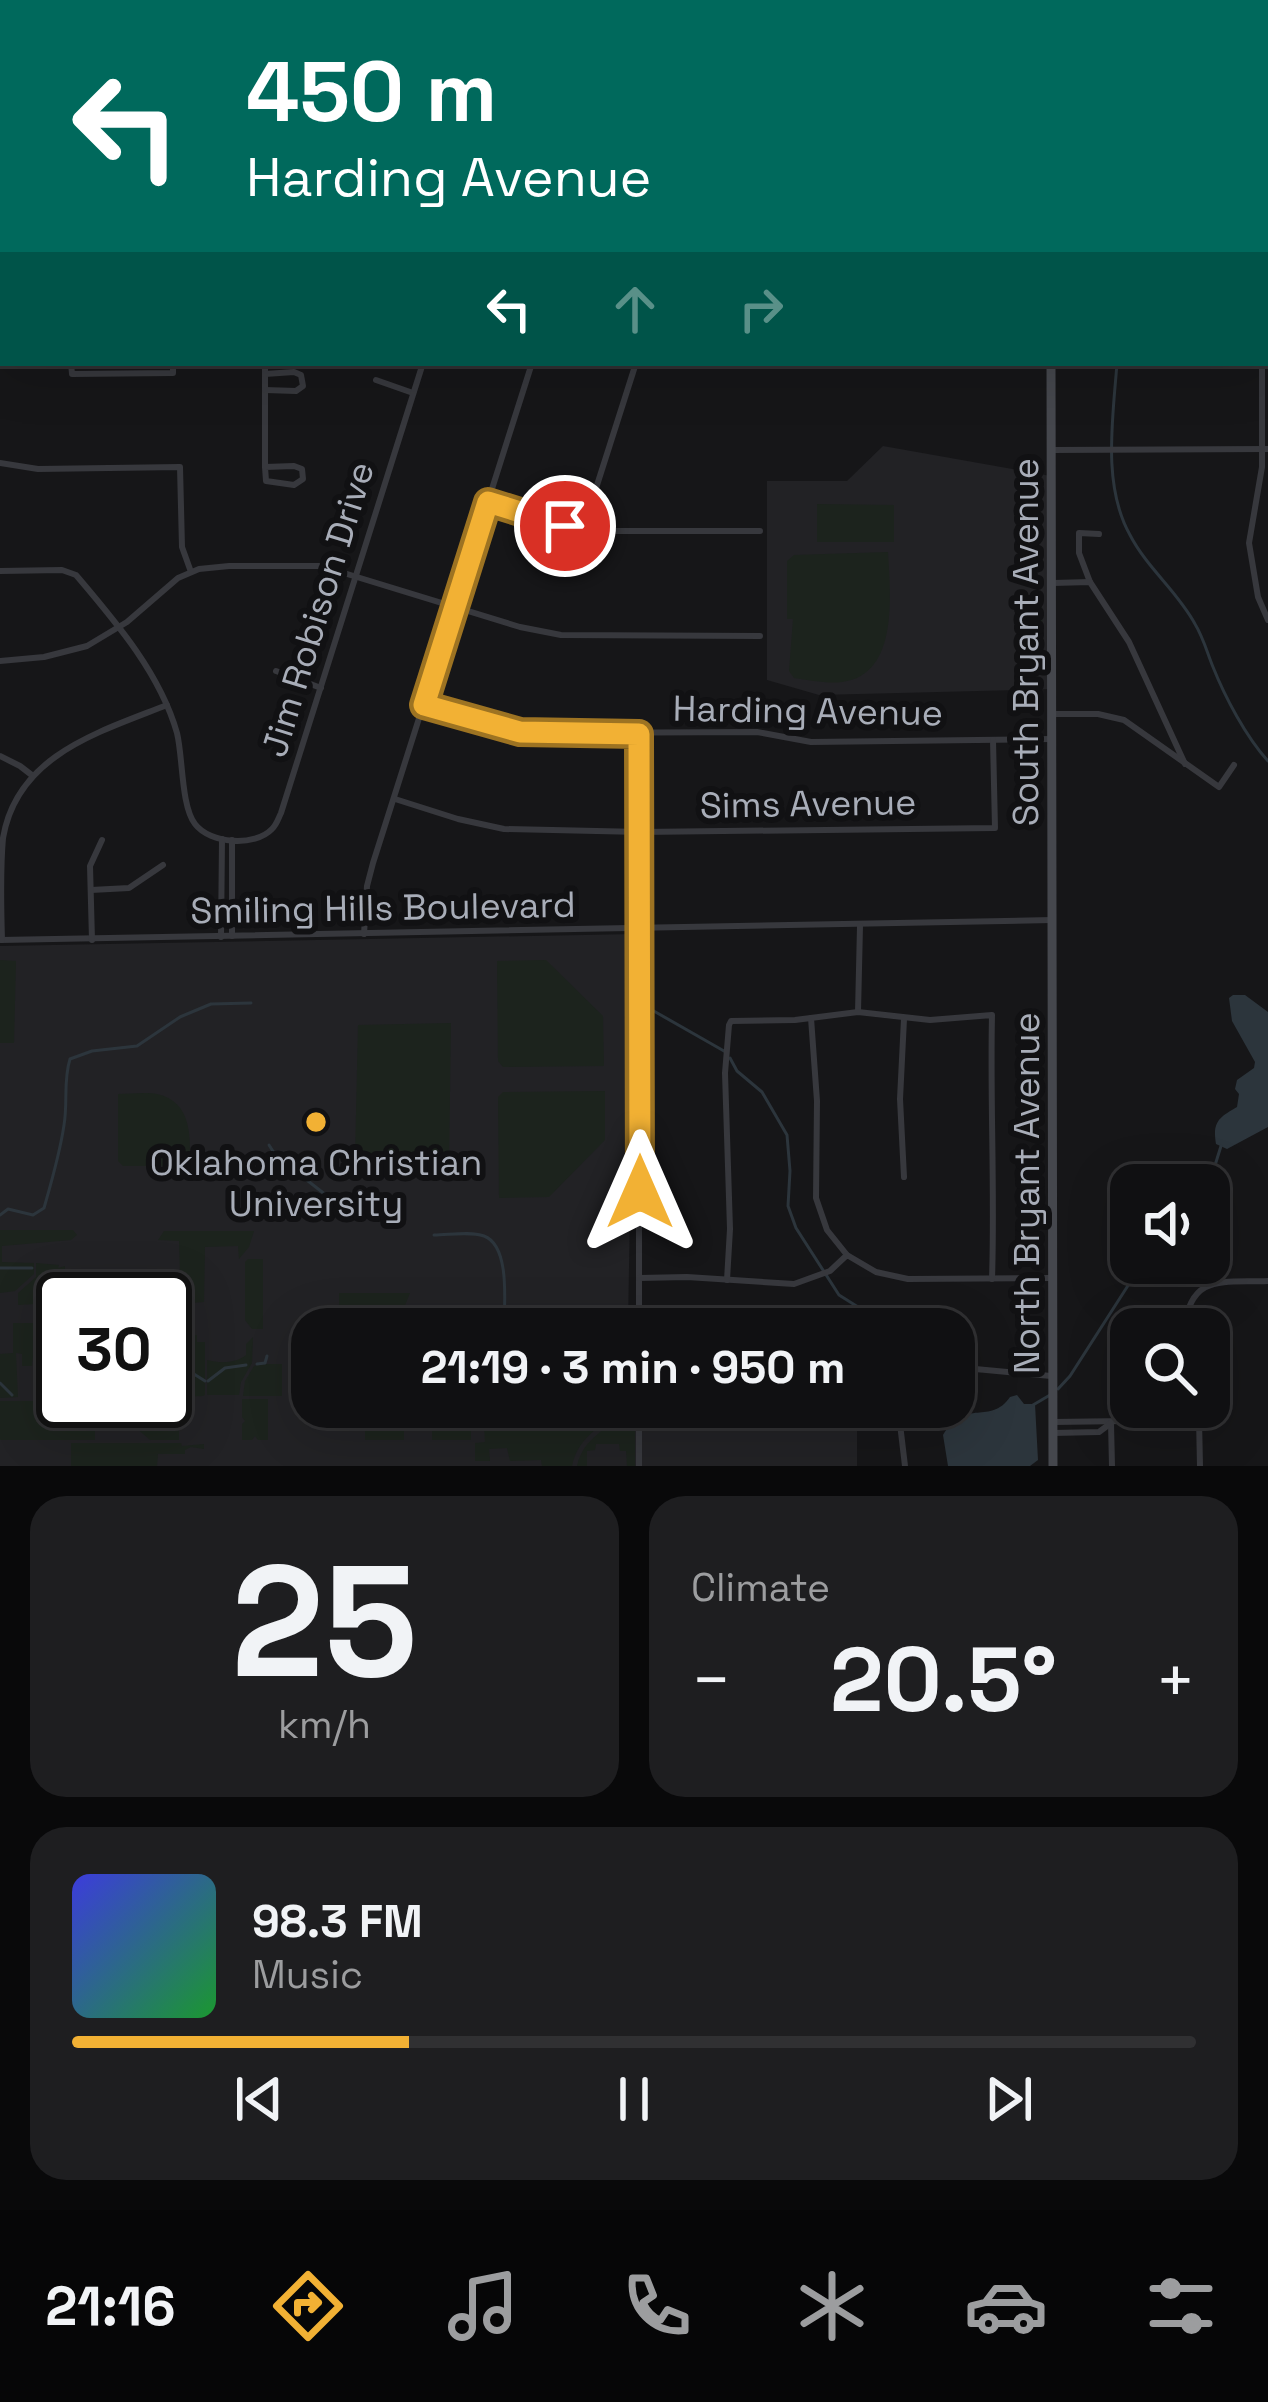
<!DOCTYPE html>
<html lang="en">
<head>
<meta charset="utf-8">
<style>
	:root { --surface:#101012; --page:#1e1e20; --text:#f1f3f6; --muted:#9c9d9f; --line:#303032; --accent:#f2b134 }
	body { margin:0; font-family:"Space Grotesk",sans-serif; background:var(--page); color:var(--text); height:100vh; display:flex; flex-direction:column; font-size:45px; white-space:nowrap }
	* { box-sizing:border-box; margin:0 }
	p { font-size:39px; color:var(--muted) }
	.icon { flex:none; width:66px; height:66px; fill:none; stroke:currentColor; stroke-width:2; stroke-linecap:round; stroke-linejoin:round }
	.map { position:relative; height:1466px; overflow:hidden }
	.drawer { display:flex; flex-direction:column; gap:30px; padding:30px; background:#09090a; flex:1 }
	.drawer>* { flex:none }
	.hud { position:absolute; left:0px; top:0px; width:1269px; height:366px; box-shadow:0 12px 48px #0002,0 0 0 3px var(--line); background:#00695c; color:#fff; overflow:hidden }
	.tools { position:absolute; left:1110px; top:1164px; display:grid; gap:24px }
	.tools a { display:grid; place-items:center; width:120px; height:120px; border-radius:24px; background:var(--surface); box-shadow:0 12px 48px #0002,0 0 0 3px var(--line); font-size:60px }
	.speed { position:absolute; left:36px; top:1272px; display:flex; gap:24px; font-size:60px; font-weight:700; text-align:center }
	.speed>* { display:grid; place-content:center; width:156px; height:156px; border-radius:50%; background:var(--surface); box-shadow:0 12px 48px #0002,0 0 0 3px var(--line); line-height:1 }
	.speed .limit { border:6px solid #111; border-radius:18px; background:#fff; color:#111 }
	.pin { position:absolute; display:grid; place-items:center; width:102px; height:102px; color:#fff; margin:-51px; border:6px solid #fff; border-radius:50%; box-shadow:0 3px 12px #0007 }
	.me { position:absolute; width:132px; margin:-66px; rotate:0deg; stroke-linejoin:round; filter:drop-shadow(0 0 9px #0008) }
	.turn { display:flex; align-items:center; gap:42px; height:252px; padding:0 48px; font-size:54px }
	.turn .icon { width:156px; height:156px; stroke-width:2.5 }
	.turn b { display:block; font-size:84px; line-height:102px }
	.lanes { display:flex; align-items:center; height:114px; padding:0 48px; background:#0003; justify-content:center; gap:60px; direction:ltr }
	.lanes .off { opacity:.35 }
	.big { font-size:90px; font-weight:800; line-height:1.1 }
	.drawer .card { flex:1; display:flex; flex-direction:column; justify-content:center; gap:18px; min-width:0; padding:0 42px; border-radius:36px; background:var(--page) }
	.drawer .dial { align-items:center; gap:0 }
	.dial b { font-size:156px; line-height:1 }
	.song { display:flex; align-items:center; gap:36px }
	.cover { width:144px; height:144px; border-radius:18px; background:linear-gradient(135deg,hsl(240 70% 55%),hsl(130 70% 35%)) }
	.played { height:12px; border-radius:6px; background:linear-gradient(90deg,var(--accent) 30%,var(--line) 30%) }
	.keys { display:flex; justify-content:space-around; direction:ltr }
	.heat { display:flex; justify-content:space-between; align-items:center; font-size:66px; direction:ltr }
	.drawer .tiles { flex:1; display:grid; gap:30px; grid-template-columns:1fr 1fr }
	.card:last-child { grid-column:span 2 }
	.trip { position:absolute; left:291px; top:1308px; width:684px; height:120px; border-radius:36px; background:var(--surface); box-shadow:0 12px 48px #0002,0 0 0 3px var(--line); font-weight:800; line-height:120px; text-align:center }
	.dock { display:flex; height:192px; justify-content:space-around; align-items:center; background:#060607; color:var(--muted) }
	.dock .icon { width:84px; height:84px }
	.dock .active { color:var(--accent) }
	.dock b { font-size:54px; color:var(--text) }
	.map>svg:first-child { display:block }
</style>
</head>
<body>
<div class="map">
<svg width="1268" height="1466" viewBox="0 0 1268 1466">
	<rect width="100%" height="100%" fill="#161618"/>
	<g fill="#222225" fill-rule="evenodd">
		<polygon points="883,446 1051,476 1052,689 819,695 767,680 767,481 847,481"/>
		<path d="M635,934L628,1324H857V1329H312V1407H857V1466H0V946ZM63,1299H165V1401H63Z"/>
	</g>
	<g fill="#1c231d">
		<polygon points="817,504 894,505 894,542 817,542"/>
		<path d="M888,552C890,592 900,675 842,682C827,684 810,680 794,678L789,671L793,619H787V561L794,555Z"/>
		<polygon points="1032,599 1037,599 1042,607 1043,672 1016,673 1023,627 1019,625 1026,605"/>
		<polygon points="0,960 16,961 14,1043 0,1043"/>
		<polygon points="546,960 603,1016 604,1066 503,1067 498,1061 497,961"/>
		<polygon points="451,1023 449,1165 363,1166 355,1158 358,1025"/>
		<polygon points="605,1091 605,1140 549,1197 499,1198 498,1097 503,1092"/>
		<path d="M118,1094C130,1094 146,1092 157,1094C193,1102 190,1138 190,1166H123L118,1161Z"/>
		<polygon points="0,1230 73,1230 77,1235 71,1240 2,1246 2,1262 34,1263 34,1274 15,1291 0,1293"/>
		<polygon points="164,1231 254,1231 249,1247 239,1259 238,1246 205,1247 204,1302 191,1303 191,1335 197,1335 197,1342 205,1342 205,1395 203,1396 165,1397 165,1304 175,1304 175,1275 180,1274 179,1241 158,1240"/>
		<polygon points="248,1259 263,1259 263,1329 252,1329 245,1320 245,1262"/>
		<polygon points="36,1263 59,1265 58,1268 65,1266 63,1366 34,1366 33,1356 32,1366 22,1366 22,1354 16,1353 18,1397 0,1398 0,1354 13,1353 13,1323 34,1323 34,1330 35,1323 39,1323 38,1355 52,1355 52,1273 38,1276 39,1307 35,1304 18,1305 18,1293 36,1277"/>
		<polygon points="86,1269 110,1276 127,1275 127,1298 86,1299"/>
		<polygon points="339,1293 410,1293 402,1313 402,1326 398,1329 339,1329"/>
		<path d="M253,1337L252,1363L241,1382L239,1395H207V1360C218,1363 236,1364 246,1355V1344Z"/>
		<polygon points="266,1364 282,1364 282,1396 243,1396 245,1381 254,1366"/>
		<polygon points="242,1399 268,1399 268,1440 258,1440 255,1436 252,1440 242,1440 242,1424 245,1421 242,1417"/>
		<polygon points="179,1400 179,1440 150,1440 135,1427 135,1413 149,1401"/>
		<rect x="0" y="1401" width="95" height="39"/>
		<rect x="365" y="1407" width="39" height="33"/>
		<rect x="432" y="1407" width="39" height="33"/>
		<path d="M483,1407H616C601,1431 579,1434 572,1466H542L541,1460L510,1461L507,1448L489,1449L490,1461H475V1443L485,1442Z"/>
		<path d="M621,1407H635V1466H627L626,1451H620L619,1444H596L595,1450L587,1451V1466H577C584,1435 609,1433 621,1407Z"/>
		<polygon points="71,1443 181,1443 182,1446 204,1444 204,1449 191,1447 185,1450 185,1454 158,1454 157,1466 71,1466"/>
	</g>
	<g fill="#2c353c">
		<path d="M1233,995H1245L1268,1012V1127L1227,1149L1216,1144C1212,1121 1220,1117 1237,1107L1239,1094L1235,1089L1237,1080L1254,1068L1255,1062L1232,1021L1229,998Z"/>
		<path d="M1017,1395L1024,1404H1035L1038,1460L1030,1466H948L943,1435C966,1397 990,1426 1010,1397Z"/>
	</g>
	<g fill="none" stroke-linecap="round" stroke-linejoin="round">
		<g stroke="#2c353c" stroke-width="3">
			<polyline points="1135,3 1135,0"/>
			<path d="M1117,363C1113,418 1102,485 1130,535C1147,568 1178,592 1195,624C1203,637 1207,652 1213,667C1225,697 1246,737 1268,761"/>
			<polyline points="652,1010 724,1051"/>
			<polyline points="730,1058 737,1071 762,1092 787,1135 790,1171 788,1206 796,1228 839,1295 893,1329"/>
			<polyline points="269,1145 276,1156 340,1206 348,1215"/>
			<path d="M0,1215L8,1209L33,1215L44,1208C52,1180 60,1153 64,1125C68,1102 63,1081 70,1059L92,1051L137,1046L180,1017L211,1004L251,1003"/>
			<polyline points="1209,1225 1213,1212 1212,1175 1221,1146"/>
			<path d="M434,1235C449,1235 470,1231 484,1236C511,1246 504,1306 504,1329"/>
			<polyline points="0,1268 32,1268"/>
			<polyline points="57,1279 59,1297 63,1306"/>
			<polyline points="174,1317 173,1347 178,1364 205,1381"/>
			<polyline points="257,1364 265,1363 267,1356"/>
			<polyline points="208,1381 225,1368 246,1365"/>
			<polyline points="0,1383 12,1395"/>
			<polyline points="1058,1389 1070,1376 1129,1284 1161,1263"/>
			<polyline points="954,1396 962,1416"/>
			<polyline points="1033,1405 1050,1395"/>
			<polyline points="504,1407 508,1423"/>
		</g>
		<g stroke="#37383d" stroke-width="6">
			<polyline points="533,0 533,3"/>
			<polyline points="1266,0 1266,12"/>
			<polyline points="71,3 71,0"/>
			<polyline points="174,3 174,0"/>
			<polyline points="1266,161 1268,228"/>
			<polyline points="0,269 3,269"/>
			<polyline points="1266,351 1268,346"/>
			<polyline points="71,363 72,374 173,373 173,363"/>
			<polyline points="265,363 265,467 266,481 294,485 303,479 302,469 294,466 265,467"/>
			<polyline points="1262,363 1262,467 1249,543 1258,597 1268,620"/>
			<polyline points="265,374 294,372 301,375 303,386 296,391 265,390"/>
			<polyline points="376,380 413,393"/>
			<polyline points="1051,450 1268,449"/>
			<polyline points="0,463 38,469 180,467 182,547 191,572"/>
			<polyline points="488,503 565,526 592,531 760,531"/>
			<polyline points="583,529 636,363"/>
			<path d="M0,571L62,570L76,575C115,621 160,673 177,733C183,757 181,806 195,824C210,844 255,847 272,829C277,824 278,819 281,813L423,363"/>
			<polyline points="1090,582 1079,553 1079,533 1099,534"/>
			<polyline points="1053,583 1090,582 1129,642 1185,764"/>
			<polyline points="0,661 44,657 87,646 127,622 178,578 199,569 229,566 321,566 520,627 561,635 760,636"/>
			<polyline points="276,671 321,688"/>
			<polyline points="424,705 503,729 542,733 757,732 811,742 1051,739"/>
			<polyline points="1052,714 1098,714 1124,720 1219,787 1234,765"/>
			<polyline points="639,734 639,1329"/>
			<polyline points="0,756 20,766 33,776"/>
			<polyline points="395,799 458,819 504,829 641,832 995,828 993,740"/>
			<polyline points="91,890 129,888 163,865"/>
			<polyline points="364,934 367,886 373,863 532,363"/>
			<polyline points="232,936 232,840"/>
			<polyline points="221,937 222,839"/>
			<polyline points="0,940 1052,920"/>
			<path d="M2,940C1,907 0,871 3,838C17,755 99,732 167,705"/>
			<polyline points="92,940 90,866 102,840"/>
			<polyline points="858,1012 860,926"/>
			<polyline points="811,1018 817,1101 816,1198 827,1230 847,1255"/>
			<polyline points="904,1019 900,1099 904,1177"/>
			<polyline points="639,1278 687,1277 794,1284 830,1271 847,1255 876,1272 908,1279 1051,1278"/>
			<path d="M727,1280L730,1229L725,1073L729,1025L731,1021L795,1020L858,1012L930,1020L992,1015C990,1103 995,1191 992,1279"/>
			<path d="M1184,1329C1191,1273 1222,1283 1268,1281"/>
			<polyline points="954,1367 1051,1376"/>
			<polyline points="898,1407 905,1466"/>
			<polyline points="1196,1407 1199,1418 1200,1466"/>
			<polyline points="1053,1422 1126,1421 1154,1407"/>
			<polyline points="1111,1423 1112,1466"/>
			<polyline points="1053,1433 1099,1432 1111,1423"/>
			<polyline points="639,1466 639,1407"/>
		</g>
		<g stroke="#45474d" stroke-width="9">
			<polyline points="1050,0 1050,3"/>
			<polyline points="1266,97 1268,97"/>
			<polyline points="0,116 3,116"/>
			<polyline points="1051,363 1053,1466"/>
		</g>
	</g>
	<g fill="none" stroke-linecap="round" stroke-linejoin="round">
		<g stroke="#9d7322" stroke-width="30">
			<polyline id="route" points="565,526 488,502 424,705 520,732 639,734 640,1192"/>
		</g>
		<use href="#route" stroke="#f2b134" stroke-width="21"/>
	</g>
	<circle fill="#f2b134" stroke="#111113" stroke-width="4.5" cx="316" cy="1122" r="12"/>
	<g text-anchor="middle" stroke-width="12" stroke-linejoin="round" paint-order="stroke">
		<g font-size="36" fill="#a8adb8" stroke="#111113">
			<text transform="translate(317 609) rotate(-73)" y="13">Jim Robison Drive</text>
			<text transform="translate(1025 642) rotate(-90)" y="13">South Bryant Avenue</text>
			<text transform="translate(808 710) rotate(1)" y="13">Harding Avenue</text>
			<text transform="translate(808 803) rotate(-1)" y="13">Sims Avenue</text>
			<text transform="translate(383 907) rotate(-1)" y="13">Smiling Hills Boulevard</text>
			<text transform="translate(1026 1193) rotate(-90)" y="13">North Bryant Avenue</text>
		</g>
		<g font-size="36" fill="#a8adb8" stroke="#111113">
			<text x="316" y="1175">Oklahoma Christian<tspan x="316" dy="41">University</tspan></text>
		</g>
	</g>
</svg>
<div class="tools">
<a><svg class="icon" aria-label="sound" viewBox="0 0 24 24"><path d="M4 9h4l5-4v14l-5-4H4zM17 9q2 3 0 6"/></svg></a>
<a><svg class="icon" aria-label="search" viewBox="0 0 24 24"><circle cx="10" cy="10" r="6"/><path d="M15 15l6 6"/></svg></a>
</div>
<div class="speed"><div class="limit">30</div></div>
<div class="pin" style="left:565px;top:526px;background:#d93025"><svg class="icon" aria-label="arrive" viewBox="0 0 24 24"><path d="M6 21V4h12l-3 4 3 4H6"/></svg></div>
<svg class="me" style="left:640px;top:1192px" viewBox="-20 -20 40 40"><path d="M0-17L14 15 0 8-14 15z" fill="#f2b134" stroke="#fff" stroke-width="4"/></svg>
<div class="trip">21:19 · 3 min · 950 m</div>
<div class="hud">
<div class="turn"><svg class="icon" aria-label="left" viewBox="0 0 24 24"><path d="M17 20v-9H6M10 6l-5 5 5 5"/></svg><div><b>450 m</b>Harding Avenue</div></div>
<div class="lanes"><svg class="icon" aria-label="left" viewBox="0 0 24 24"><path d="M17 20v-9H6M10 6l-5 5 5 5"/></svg><svg class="icon off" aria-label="ahead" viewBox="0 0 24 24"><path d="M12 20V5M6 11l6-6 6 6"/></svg><svg class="icon off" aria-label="right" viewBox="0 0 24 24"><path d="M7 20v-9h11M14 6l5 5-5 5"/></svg></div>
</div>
</div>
<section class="drawer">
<div class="tiles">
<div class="card dial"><b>25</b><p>km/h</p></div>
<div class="card"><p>Climate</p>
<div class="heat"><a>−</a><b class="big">20.5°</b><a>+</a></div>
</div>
<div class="card">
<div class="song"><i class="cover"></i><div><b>98.3 FM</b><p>Music</p></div></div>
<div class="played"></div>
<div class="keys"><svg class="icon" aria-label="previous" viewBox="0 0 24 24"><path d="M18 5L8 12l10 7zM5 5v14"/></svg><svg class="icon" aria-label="pause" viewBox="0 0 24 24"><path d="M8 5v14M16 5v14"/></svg><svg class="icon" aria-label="next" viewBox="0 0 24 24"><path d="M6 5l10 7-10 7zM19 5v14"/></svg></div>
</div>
</div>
</section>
<nav class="dock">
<b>21:16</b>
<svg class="icon active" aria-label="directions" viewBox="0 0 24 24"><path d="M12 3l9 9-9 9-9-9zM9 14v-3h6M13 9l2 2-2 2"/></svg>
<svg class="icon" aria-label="music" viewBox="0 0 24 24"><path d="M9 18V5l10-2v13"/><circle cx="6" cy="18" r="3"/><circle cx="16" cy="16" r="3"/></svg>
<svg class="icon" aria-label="phone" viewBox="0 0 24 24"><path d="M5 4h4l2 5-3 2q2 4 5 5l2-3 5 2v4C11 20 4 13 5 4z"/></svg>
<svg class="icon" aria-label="climate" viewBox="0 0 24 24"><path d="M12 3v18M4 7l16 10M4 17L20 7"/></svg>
<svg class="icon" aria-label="car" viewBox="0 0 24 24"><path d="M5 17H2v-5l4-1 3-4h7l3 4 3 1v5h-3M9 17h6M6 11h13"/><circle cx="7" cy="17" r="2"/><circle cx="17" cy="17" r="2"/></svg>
<svg class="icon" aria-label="filters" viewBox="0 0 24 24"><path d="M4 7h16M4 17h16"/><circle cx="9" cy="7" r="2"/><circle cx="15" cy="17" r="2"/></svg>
</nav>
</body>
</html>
